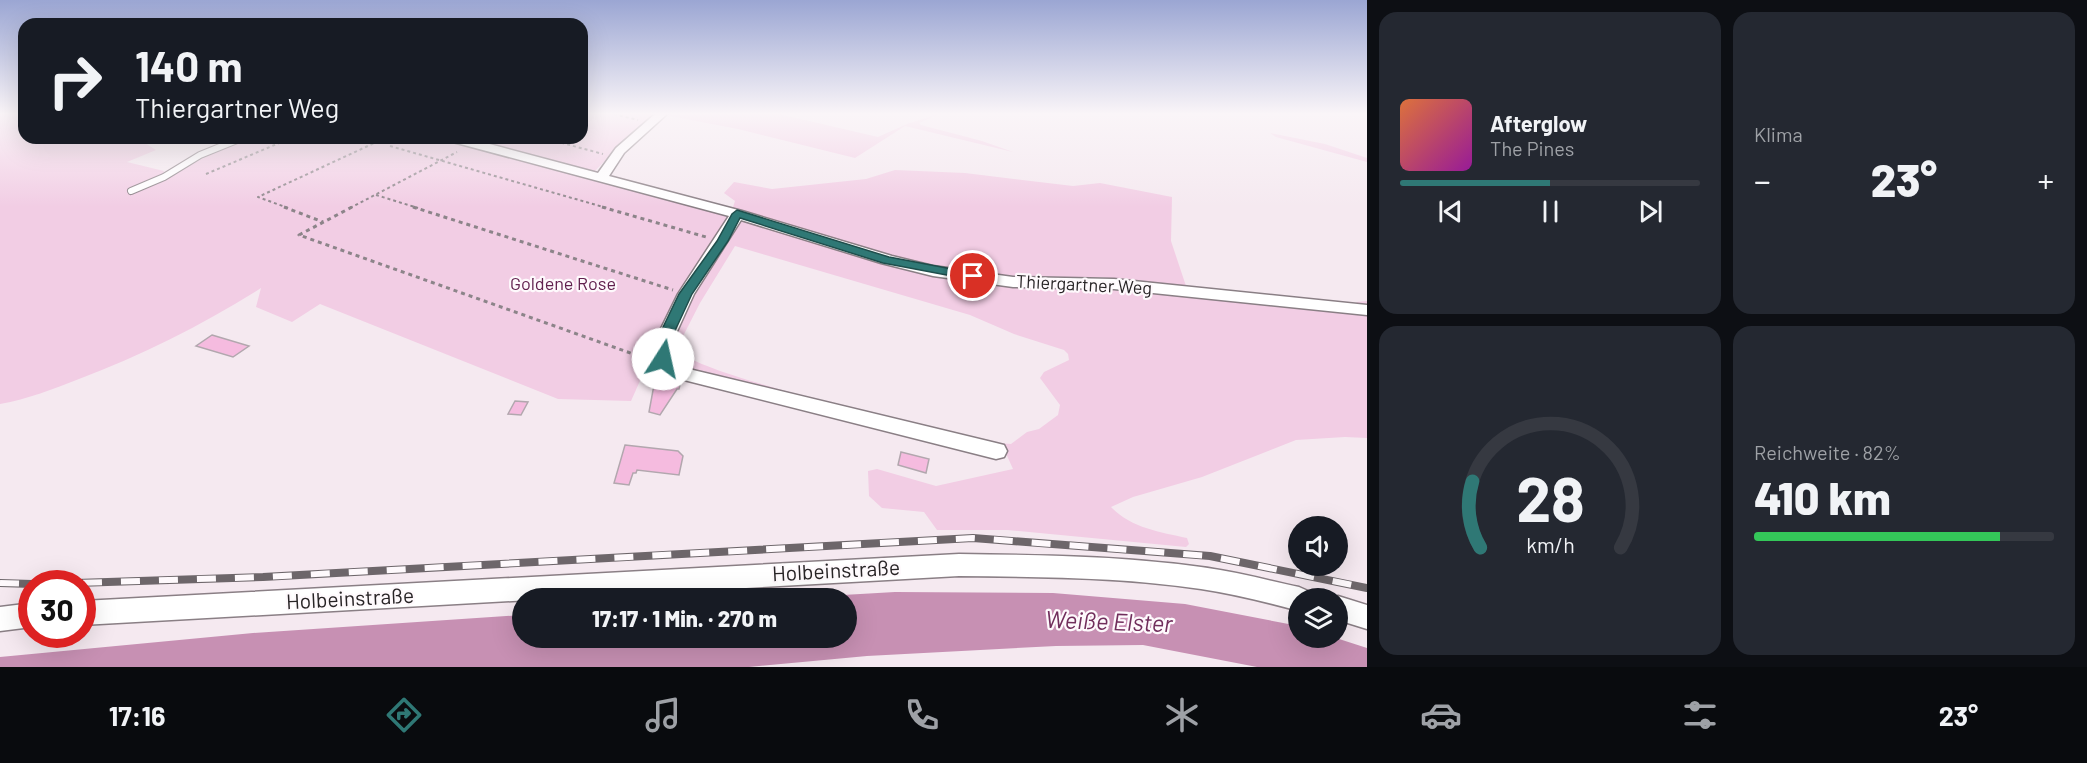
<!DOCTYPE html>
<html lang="de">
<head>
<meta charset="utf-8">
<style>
	:root { --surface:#171b24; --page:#242831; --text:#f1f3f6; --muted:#9ea1a6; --line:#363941; --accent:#2f7875 }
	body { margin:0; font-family:Barlow,sans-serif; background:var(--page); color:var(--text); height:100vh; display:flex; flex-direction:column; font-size:22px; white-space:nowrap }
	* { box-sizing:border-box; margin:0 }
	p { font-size:20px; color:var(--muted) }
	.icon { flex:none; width:33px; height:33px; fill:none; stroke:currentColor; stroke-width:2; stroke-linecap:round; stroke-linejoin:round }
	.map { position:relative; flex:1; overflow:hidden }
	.drawer { display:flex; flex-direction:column; gap:12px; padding:12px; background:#0d0f14; width:720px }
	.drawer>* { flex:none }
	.banner { position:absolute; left:18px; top:18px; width:570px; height:126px; border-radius:18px; box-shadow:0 6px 24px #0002; background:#171b24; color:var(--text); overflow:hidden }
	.tools { position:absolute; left:1288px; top:516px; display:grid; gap:12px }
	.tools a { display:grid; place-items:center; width:60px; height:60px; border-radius:50%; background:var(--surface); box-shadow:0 6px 24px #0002; font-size:30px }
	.speed { position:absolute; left:18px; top:570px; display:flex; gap:12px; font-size:30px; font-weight:700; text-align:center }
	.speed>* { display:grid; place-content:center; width:78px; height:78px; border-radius:50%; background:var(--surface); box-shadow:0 6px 24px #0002; line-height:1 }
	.speed .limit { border:9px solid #d22; background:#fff; color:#111 }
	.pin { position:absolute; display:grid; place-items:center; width:51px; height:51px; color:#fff; margin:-26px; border:3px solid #fff; border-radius:50%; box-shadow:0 2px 6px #0007 }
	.me { position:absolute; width:66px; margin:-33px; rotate:10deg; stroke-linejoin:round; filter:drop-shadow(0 0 4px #0008) }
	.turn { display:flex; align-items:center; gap:21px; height:126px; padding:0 18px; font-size:27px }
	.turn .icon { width:78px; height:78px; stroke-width:2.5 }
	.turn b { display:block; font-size:42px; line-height:51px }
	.big { font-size:45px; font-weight:800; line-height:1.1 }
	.drawer .tile { flex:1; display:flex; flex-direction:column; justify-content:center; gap:9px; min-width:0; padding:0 21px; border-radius:18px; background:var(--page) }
	.drawer .dial { align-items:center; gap:0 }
	.dial svg { height:156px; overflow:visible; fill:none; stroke:var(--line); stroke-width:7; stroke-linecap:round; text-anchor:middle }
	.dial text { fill:var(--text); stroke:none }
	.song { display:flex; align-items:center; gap:18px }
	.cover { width:72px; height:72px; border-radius:9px; background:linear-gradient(135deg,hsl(20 70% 55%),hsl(300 70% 35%)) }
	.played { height:6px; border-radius:3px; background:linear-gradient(90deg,var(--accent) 50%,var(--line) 50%) }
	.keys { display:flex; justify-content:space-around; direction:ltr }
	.heat { display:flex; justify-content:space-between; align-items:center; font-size:33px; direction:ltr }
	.charge { height:9px; border-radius:4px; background:linear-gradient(90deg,#34c759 82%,var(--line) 0) }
	.drawer .tiles { flex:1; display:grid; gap:12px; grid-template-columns:repeat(2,1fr) }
	.trip { position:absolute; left:512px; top:588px; width:345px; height:60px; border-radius:30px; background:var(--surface); box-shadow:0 6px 24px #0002; font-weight:800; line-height:60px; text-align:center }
	.tab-bar { display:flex; height:96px; justify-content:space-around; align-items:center; background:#090b0e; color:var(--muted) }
	.tab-bar .icon { width:42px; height:42px }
	.tab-bar .selected { color:var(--accent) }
	.tab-bar b { font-size:27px; color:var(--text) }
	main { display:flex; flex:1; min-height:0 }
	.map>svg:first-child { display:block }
</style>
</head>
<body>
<main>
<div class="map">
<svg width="1367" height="667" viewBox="0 0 1367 667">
	<rect width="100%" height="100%" fill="#f5e9f0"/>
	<g fill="#f2cde4" fill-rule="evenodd">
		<path d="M0,114H24V138H137L156,150L127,162L164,171L162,176L169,177L209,155L246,138H443L724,214L728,220L719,240L681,289L631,401L558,399L320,304L292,322L256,307L261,288C204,324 142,355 79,379C53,389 28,399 0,404Z"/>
		<polygon points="582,114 658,114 624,141 593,173 462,138 582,138"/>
		<polygon points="779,114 878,137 907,124 939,114 919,123 921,125 982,141 1013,152 905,126 855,158 738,129 665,115"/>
		<polygon points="1270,133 1325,144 1367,158 1367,162 1276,137"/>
		<polygon points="895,170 965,173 1073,186 1100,183 1172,197 1171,241 1187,289 1101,277 1002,277 876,256 732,210 735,201 724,193 734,182 772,189 866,179"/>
		<path d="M738,219L933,271L1361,307L1356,302L1367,301V438L1345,437L1296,440L1202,477L1133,497L1111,507C1131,528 1160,532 1187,538L1189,544L1186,547L1007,530H937L924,512L882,508L869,496L868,471L877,469L936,486L1013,469L1004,449L764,387L761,391L697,376L672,362L667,344L671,331ZM735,246L970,315L1014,334L1064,350L1068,354L1069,360L1044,372L1040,378L1060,405L1058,415L1039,429L1027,432L1011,444L998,443C954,432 694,376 679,350V344L700,303Z"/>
	</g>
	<polygon fill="#c790b3" points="895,592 1053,593 1185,604 1299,626 1299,638 1336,638 1367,648 1367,667 1257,667 1143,645 1056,646 867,656 749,667 0,667 0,657 253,633 522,615 522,638 846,638 846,598 791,598"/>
	<g fill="#f5bbdf" stroke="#b2a7ae" stroke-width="1.5">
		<polygon points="212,335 249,346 233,357 196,346"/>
		<polygon points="656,374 666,374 681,381 679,389 677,389 660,415 649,412"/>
		<polygon points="515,401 528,402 521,415 508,414"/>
		<polygon points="625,445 678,451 683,456 679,475 637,470 636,473 633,473 629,485 614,483"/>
		<polygon points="901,452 929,459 926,473 898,465"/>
	</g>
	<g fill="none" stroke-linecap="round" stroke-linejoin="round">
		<g stroke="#8a7f85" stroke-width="8">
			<polyline id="lane" points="131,191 164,177 200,155 242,138"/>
		</g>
		<g stroke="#8a7f85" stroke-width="3">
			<g id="street">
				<polygon points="655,114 667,114 624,153 609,176 742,211 892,256 933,266 1013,277 1114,279 1367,305 1367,315 1114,289 1013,287 933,276 881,263 741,220 694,294 669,349 677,361 693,370 996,443 1004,445 1007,451 1004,457 996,459 680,379 663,370 651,349 678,294 729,216 449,141 447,138 467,138 598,173 616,148"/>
				<path d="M959,554C1040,555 1121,556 1201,567C1234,571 1266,580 1299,587L1308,591L1312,598H1299V611C1266,602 1234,594 1201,589C1121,577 1040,577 959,576L82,625V601Z"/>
				<polygon points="1338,596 1367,605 1367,629 1338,620 1338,598 1332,598"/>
				<polygon points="32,603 32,627 0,631 0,607"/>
			</g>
		</g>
		<g stroke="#8c8489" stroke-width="2" stroke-dasharray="3 3" stroke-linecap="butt">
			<polyline points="614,114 638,120"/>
			<polyline points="544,138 603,154"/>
			<polyline points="390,146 607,208"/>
			<polyline points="206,174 291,138"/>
			<polyline points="376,195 418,208"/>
			<polyline points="288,208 258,197 385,138"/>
			<polyline points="350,208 457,152"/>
		</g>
		<g stroke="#8c8489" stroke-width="3" stroke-dasharray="4 4" stroke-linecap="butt">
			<polyline points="284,207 323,222"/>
			<polyline points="352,207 299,235 650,360"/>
			<polyline points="413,207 673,290"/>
			<polyline points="602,207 706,237"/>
		</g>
		<use href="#lane" stroke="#fff" stroke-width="6"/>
		<use href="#street" fill="#fff" fill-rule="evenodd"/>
		<g stroke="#6d666a" stroke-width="8">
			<g id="rail">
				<polyline points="0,583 32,584"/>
				<polyline points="45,584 263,577 973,538 1210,556 1367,588"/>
			</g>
		</g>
		<use href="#rail" stroke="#fef9fc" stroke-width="6" stroke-dasharray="19" stroke-linecap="butt"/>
	</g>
	<linearGradient id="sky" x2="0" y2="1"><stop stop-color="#9ba6d3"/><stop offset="0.55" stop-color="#faf5f8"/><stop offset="1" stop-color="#faf5f8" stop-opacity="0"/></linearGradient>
	<rect width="1367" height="207" fill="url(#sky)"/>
	<polygon fill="#2f7875" stroke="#1f4e4c" stroke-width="1.5" points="737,210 889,257 973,273 979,276 973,280 883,263 740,218 728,241 692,294 667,348 670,359 663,364 658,363 653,348 679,294 717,241 732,214"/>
	<g text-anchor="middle" stroke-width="4.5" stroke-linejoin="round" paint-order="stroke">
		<g font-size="18" fill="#61204e" stroke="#fef9fc">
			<text x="563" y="290">Goldene Rose</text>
		</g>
		<g font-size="18" fill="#282426" stroke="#fef9fc">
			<text transform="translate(1084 285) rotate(3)" y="6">Thiergartner Weg</text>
		</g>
		<g font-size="21" fill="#282426" stroke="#fef9fc">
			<text transform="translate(836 571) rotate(-3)" y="7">Holbeinstraße</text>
			<text transform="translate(350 599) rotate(-3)" y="7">Holbeinstraße</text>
		</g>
		<g font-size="24" font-style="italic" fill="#712e5c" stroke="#fef9fc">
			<text transform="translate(1109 622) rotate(2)" y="8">Weiße Elster</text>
		</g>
	</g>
</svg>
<div class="tools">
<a><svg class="icon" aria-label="sound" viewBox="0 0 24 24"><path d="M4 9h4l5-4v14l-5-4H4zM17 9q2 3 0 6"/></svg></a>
<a><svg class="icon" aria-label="layers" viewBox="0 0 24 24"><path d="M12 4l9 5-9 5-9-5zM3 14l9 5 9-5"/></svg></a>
</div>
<div class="speed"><div class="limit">30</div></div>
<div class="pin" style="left:973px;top:276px;background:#d93025"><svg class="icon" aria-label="arrive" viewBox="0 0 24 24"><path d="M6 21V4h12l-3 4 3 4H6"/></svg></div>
<svg class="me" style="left:663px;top:359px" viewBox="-20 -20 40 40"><circle r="19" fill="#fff"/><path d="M0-13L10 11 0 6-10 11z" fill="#2f7875"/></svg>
<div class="trip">17:17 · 1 Min. · 270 m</div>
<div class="banner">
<div class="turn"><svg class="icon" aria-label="right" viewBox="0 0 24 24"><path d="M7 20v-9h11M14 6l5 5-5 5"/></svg><div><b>140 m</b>Thiergartner Weg</div></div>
</div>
</div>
<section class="drawer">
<div class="tiles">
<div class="tile">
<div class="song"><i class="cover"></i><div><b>Afterglow</b><p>The Pines</p></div></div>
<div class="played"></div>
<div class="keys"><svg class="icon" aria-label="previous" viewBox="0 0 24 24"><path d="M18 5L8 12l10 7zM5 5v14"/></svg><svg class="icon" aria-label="pause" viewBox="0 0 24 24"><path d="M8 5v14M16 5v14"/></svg><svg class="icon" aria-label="next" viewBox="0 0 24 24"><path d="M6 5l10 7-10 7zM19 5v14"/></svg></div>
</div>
<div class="tile"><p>Klima</p>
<div class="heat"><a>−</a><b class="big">23°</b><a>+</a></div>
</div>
<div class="tile dial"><svg viewBox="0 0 100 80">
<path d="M14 69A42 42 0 1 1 86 69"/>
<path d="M14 69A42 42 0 0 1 10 35" stroke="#2f7875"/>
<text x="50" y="56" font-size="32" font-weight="700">28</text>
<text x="50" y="72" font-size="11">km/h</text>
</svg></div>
<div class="tile"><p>Reichweite · 82%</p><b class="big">410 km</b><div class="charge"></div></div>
</div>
</section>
</main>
<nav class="tab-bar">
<b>17:16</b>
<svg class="icon selected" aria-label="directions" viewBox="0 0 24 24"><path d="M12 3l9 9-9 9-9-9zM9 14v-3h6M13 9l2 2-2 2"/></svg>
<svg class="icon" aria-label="music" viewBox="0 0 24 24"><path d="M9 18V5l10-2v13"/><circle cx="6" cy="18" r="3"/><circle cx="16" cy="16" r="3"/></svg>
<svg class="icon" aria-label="phone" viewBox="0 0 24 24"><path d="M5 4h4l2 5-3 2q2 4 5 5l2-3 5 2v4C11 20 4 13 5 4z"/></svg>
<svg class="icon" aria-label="climate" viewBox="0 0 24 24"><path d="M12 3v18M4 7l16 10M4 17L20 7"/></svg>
<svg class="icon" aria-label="car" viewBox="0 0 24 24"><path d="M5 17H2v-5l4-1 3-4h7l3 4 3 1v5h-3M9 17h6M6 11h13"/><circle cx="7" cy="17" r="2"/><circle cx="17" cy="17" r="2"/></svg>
<svg class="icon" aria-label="filters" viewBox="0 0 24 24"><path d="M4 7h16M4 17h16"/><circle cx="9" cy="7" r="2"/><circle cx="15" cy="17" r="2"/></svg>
<b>23°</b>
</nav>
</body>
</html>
